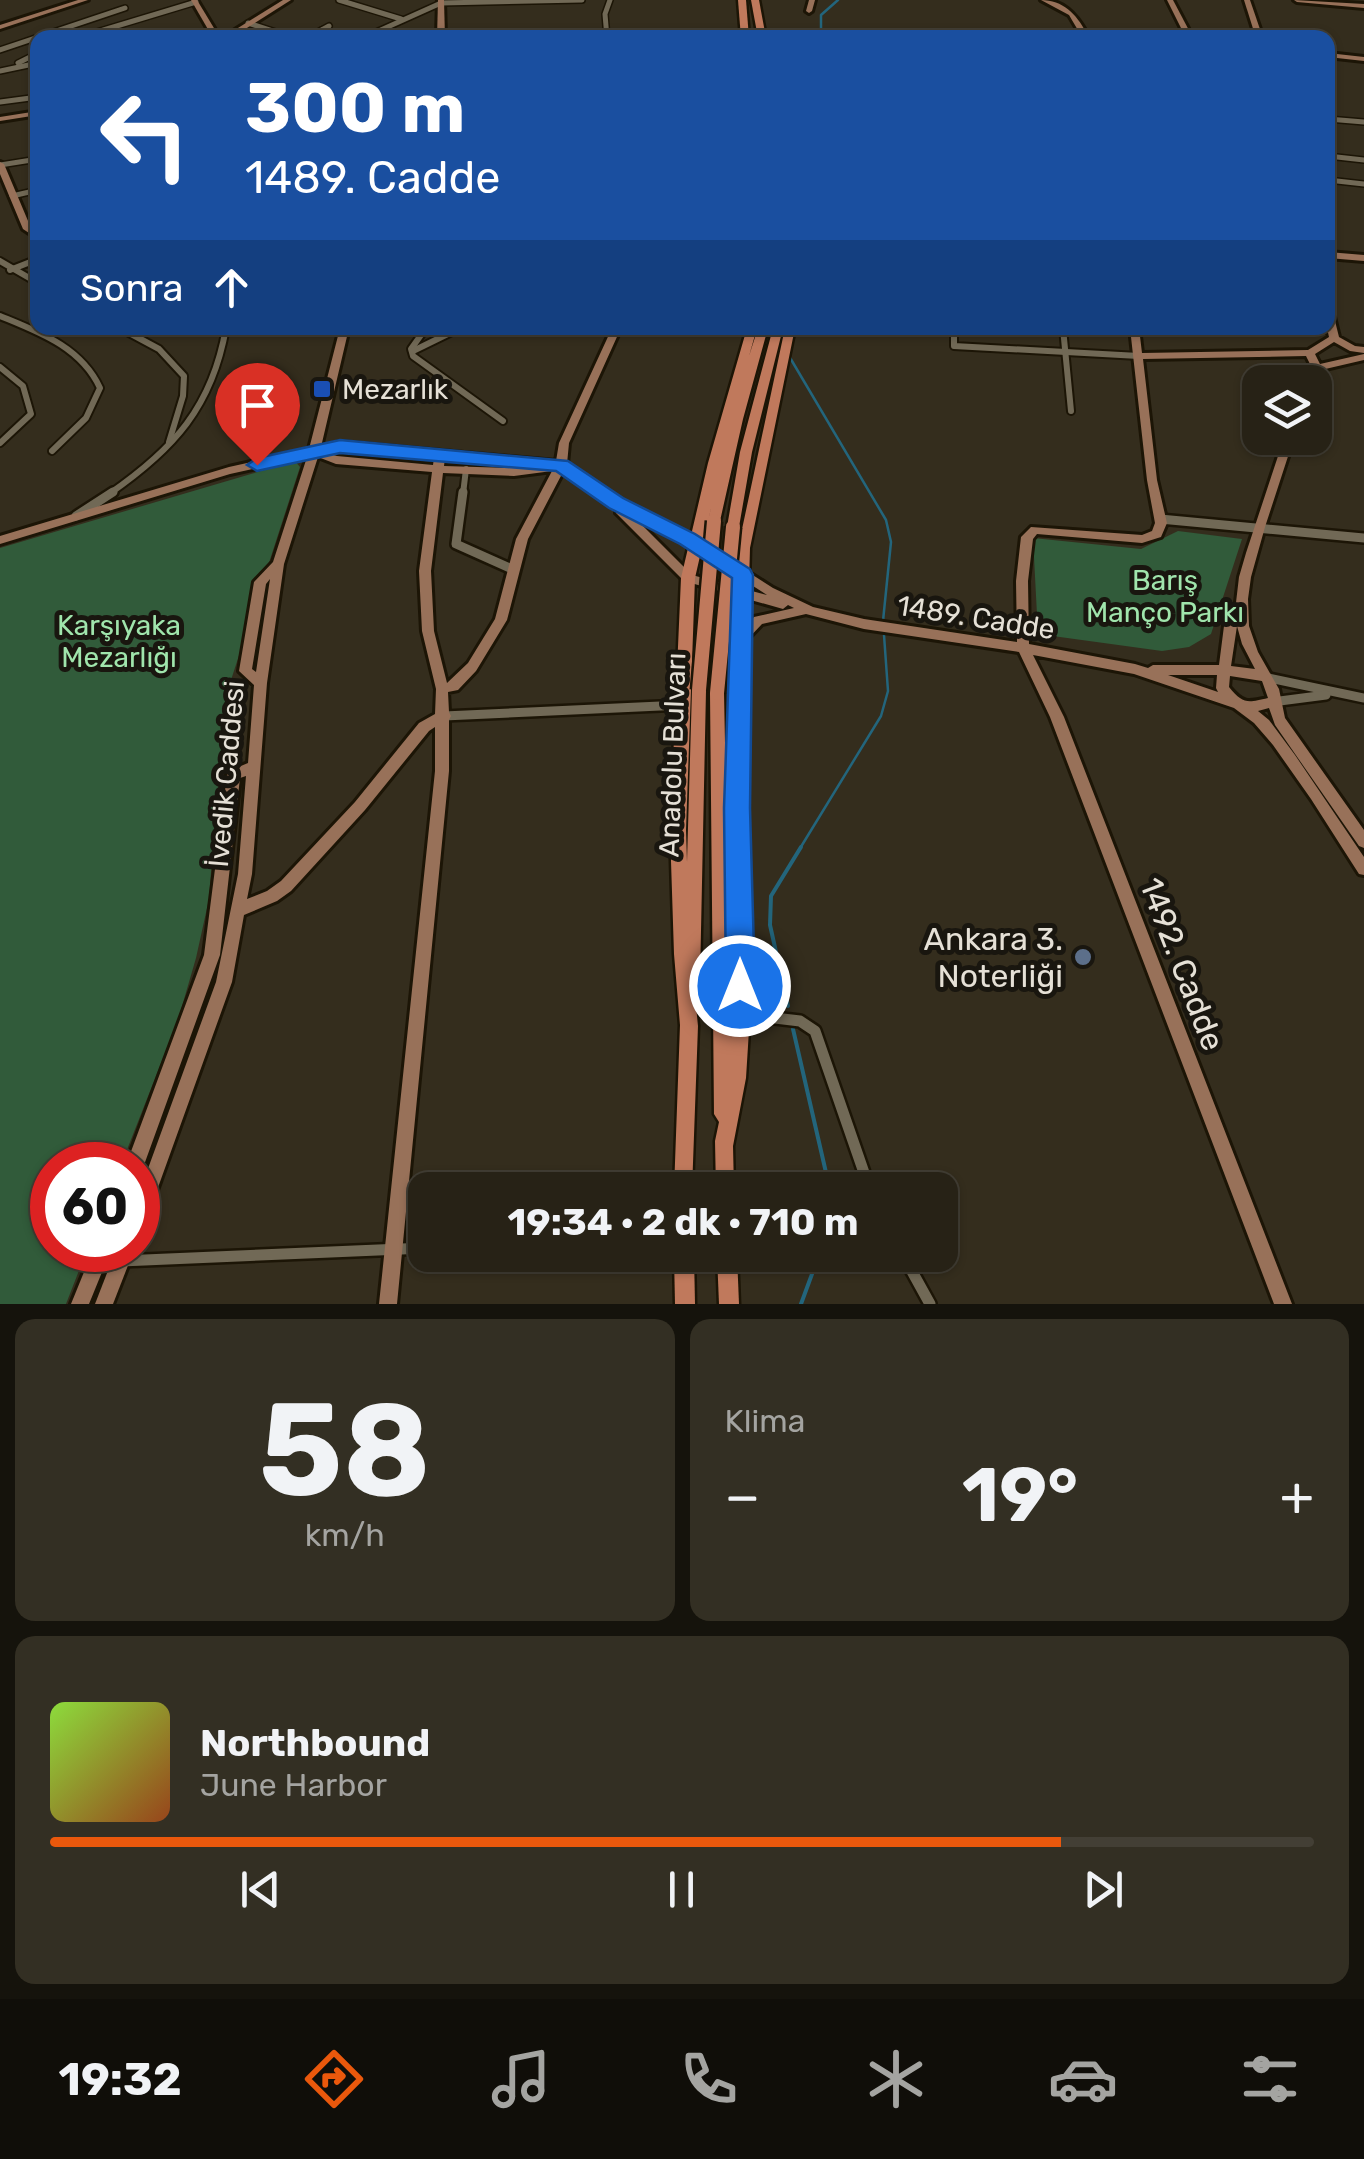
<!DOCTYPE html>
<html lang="tr">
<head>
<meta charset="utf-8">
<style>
	:root { --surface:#272216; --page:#332f23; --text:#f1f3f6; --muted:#a4a4a1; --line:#433f35; --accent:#ea580c }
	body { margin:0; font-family:Rubik,sans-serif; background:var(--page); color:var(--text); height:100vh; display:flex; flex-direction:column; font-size:38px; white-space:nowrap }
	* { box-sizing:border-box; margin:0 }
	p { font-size:32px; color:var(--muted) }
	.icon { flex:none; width:55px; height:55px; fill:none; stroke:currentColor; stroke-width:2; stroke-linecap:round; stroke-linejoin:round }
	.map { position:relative; height:1304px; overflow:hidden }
	.side { display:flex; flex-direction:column; gap:15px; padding:15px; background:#15130c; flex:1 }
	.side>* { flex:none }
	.top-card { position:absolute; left:30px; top:30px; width:1305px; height:305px; border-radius:20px; box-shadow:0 2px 8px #0004,0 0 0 2px var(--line); background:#1a4fa0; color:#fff; overflow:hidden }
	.buttons { position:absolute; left:1242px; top:365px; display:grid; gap:20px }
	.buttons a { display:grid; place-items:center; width:90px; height:90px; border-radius:20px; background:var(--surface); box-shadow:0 2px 8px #0004,0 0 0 2px var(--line); font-size:50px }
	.speed { position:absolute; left:30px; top:1142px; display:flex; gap:20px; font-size:50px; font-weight:700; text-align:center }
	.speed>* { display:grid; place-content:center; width:130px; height:130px; border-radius:50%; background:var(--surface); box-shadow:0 2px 8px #0004,0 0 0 2px var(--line); line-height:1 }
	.speed .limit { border:15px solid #d22; background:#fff; color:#111 }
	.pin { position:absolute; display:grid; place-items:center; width:85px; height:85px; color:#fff; margin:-102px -42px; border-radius:50% 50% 50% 0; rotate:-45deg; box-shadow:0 0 10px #0007 }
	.pin .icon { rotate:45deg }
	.me { position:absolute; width:110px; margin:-55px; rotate:0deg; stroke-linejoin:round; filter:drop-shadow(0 0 8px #0008) }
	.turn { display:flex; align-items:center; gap:35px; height:210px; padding:0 50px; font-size:45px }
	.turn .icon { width:130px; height:130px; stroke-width:2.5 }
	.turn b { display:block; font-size:70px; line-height:85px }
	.then { display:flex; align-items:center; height:95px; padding:0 50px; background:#0003; gap:20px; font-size:38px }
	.big { font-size:75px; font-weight:700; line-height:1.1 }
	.side .card { flex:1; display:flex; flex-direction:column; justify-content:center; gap:15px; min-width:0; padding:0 35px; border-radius:20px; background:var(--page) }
	.side .dial { align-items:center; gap:0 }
	.dial b { font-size:130px; line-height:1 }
	.song { display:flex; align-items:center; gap:30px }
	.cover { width:120px; height:120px; border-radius:15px; background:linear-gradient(135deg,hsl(90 70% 55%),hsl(20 70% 35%)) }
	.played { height:10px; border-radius:5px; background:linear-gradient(90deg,var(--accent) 80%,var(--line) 80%) }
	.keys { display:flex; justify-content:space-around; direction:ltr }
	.heat { display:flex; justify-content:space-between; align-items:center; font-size:55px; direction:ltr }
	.side .tiles { flex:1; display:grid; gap:15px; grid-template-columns:1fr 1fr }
	.card:last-child { grid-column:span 2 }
	.trip { position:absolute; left:408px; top:1172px; width:550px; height:100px; border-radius:20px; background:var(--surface); box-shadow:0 2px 8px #0004,0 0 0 2px var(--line); font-weight:700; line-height:100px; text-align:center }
	.tabs { display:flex; height:160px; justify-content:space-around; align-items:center; background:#100e09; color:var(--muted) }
	.tabs .icon { width:70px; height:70px }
	.tabs .on { color:var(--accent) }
	.tabs b { font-size:45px; color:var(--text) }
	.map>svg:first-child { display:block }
</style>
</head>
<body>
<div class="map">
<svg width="1364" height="1304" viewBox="0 0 1364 1304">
	<rect width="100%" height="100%" fill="#342d1d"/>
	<g fill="#315b3a">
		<polygon points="295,461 300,467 232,677 216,805 209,899 196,958 178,1020 121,1165 52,1165 52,1250 87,1250 66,1304 0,1304 0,548"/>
		<polygon points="1178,531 1242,539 1211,634 1189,647 1162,651 1038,634 1033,538 1141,549"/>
	</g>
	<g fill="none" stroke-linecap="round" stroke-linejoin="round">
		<g stroke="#23657c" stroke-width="2.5">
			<polyline points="821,38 821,15 838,0"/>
			<polyline points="793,338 796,328"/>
			<polyline points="789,356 886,520 891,542 883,621"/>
			<polyline points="799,850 881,716 888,691 884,635"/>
		</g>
		<g stroke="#23657c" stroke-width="4">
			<polyline points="788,1006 770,925 771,896 801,847"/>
			<polyline points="793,1029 830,1190"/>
			<polyline points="801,1304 819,1255"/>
		</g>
		<g stroke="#1c1506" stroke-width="8">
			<g id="street-far3">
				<polyline points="339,0 401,19"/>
				<polyline points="248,23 294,38"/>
				<polyline points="322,30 330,33 323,38"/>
				<polyline points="77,38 196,2"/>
				<polyline points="307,38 329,26"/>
				<polyline points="363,38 441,3 582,0"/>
				<polyline points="607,38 605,14 610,0"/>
				<polyline points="0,50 125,8"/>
				<polyline points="18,63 38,53"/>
				<polyline points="0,71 38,63"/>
				<polyline points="0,102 38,97"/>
				<polyline points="1328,119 1364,122"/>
				<polyline points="1328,156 1364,160"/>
				<polyline points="0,165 38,159"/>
				<polyline points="1328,180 1364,184"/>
				<polyline points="12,196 38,190"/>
			</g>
		</g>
		<g stroke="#1c1506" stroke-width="10">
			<g id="street-far2">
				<polyline points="0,261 38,283"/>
				<polyline points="10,270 38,259"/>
				<path d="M0,316C39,332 81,347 100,388L86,418L52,451"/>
				<polyline points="120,328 159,349 184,376 183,396 169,442"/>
				<polyline points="426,328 411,349 413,356 503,421"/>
				<polyline points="954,328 954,346 1139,356"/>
				<polyline points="1063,328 1071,411"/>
				<polyline points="413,351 460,328"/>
				<polyline points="0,367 23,386 31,414 0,443"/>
				<path d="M109,494C174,449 212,407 226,328"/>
				<polyline points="463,494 466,469"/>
			</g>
		</g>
		<g stroke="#1c1506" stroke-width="14">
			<g id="street-far1">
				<polyline points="463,492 456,544 512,569"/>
				<polyline points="76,516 113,492"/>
				<polyline points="1160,519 1364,538"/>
				<polyline points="1264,677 1364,698"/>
				<polyline points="1272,702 1326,695"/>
				<polyline points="444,716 682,705"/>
			</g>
		</g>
		<g stroke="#1c1506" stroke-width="16">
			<g id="street">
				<polyline points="741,1014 800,1021 815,1031 870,1190"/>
				<polyline points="903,1255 930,1304"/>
				<polyline points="121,1261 425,1248"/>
			</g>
		</g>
		<g stroke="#1c1506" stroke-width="6">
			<g id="secondary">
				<polygon points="78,0 88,0 0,29 0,25"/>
				<polygon points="191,0 197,0 220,38 213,38"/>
				<polygon points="283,0 291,0 231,38 222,38"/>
				<polygon points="438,0 444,0 445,38 437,38"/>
				<polygon points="809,0 815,0 812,11 809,13 806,11"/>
				<path d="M1041,0C1063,0 1076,14 1086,32L1139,38H942L1079,32L1069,15Z"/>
				<polygon points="1167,0 1173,0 1193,38 1186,38"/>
				<polygon points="1244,0 1250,0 1263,38 1256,38"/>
				<polygon points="1294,0 1364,4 1364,8 1297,2"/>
				<polygon points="1328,53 1364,57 1364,61 1328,57"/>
				<polygon points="38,111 38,115 0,121 0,117"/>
				<polygon points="0,162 4,164 31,228 38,232 38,239 23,229 0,174"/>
				<polygon points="1328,252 1364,255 1364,261 1328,258"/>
				<path d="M1328,310L1333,313L1339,337L1355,346L1364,347V353L1350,351L1334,342L1315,354L1320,364L1364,354V360L1321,370L1315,384L1306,382L1312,368L1306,356L1143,359L1157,480L1167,523L1161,537L1142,543L1037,534L1033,539L1028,581L1029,644L1135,664L1148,668L1153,665H1219L1224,626L1235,611L1239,577L1246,553L1284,438H1294L1265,527L1251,577L1248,599L1249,626L1258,652L1279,689L1285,718L1364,830V848L1359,846L1275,725L1269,708L1258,711L1269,720L1295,755L1364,857V875L1359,874L1311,799L1273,745L1254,723L1234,708L1134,674L1033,655L1064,717L1292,1304H1274L1050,717L1019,652L864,629L806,614L762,624L744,643H736L734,640L736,637L754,617L794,608L788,605L783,609L684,581L616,513V508L563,472L528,539L507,620L476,671L458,690L448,692L449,712L451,716L449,720V771L397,1304H379L435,771V727L429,731L365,810L291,891L277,901L244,915L232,982L147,1218L144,1224L138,1227V1196L216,982L238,874L246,776L240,778L220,955L144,1165L141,1171L138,1172V1165H126L204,955L227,775L229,771L248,763L254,685L239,671L254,582L273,562L307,457L230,474L0,544V536L229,467L309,449L340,328H349L321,447L340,442L556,461L559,443L612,328H621L569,443L567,464L620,500L692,536L773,588L813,607L864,619L1017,642L1016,581L1021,537L1031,527L1142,535L1152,531L1155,523L1147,480L1130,328H1139L1142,353L1308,350L1329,337L1327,328ZM340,450L434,458L433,465L337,456L326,453ZM318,457L336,464L432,472L419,571L422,631L436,689L435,714L419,723L355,802L281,881L267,891L247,899L252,874L267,683L284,564ZM445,458L540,466L514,468L444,466ZM552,471L516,539L495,619L468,663L447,683L434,631L431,571L443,473L514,476ZM633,516L684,542L767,595L692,575ZM270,579L256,672L252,669L266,584ZM1237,626L1242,644L1255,669L1231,666ZM1168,675H1217L1216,688L1218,692ZM1230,676L1262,681L1268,698C1247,703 1243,704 1229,687Z"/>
				<polygon points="93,1250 111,1250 89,1304 71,1304"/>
				<polygon points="116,1250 134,1250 113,1304 95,1304"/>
			</g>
		</g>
		<g stroke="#1c1506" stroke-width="5">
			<g id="primary">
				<polygon points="738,0 746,0 749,38 741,38"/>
				<polygon points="751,0 759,0 766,38 758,38"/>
				<polygon points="747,328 757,328 749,356 758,328 768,328 743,419 720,521 714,525 708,521 727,438 695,578 686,830 687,862 692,690 694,686 704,686 706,690 700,979 698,985 694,986 698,1026 692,1190 674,1190 680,1025 674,954 670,830 681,578 708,463"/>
				<polygon points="773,328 783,328 752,452 739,527 733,531 727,527 740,452"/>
				<polygon points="785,328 795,328 750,548 744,750 750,1014 746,1078 733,1146 734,1190 716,1190 715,1141 719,1122 714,1114 710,693 712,689 722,689 724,693 731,1039 732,1014 730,750 738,548"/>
				<polygon points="674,1255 694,1255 695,1304 675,1304"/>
				<polygon points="717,1255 737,1255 739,1304 719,1304"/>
			</g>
		</g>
		<use href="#street-far3" stroke="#716956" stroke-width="5"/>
		<use href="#street-far2" stroke="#716956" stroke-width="6"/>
		<use href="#street-far1" stroke="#716956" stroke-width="9"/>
		<use href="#street" stroke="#716956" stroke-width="11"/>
		<use href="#secondary" fill="#987159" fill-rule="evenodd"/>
		<use href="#primary" fill="#c0795c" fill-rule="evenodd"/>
		<g stroke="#1c1506" stroke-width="19" stroke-linecap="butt">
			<g id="primary-bridge">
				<polyline points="699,690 714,521"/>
				<polyline points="717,693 733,527"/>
			</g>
		</g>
		<use href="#primary-bridge" stroke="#c0795c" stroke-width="14"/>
	</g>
	<polygon fill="#1a73e8" stroke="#114b97" stroke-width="2.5" points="340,440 568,461 623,498 695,534 750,569 753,575 750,808 755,986 750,995 740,999 731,995 726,986 724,808 732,578 680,544 609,508 556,471 340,453 257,471 247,465 257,458"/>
	<rect fill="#1a4fb4" stroke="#19160f" stroke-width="4" x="312" y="379" width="20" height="20" rx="5"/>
	<circle fill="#5c6f8a" stroke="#19160f" stroke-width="4" cx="1083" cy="957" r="10"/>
	<g text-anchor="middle" stroke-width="10" stroke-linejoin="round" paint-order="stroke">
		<g font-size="28" fill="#e5e0d6" stroke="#19160f" text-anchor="start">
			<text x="342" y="399">Mezarlık</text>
		</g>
		<g font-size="28" fill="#a0e5ac" stroke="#19160f">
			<text x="1165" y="590">Barış<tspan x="1165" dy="32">Manço Parkı</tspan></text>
			<text x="119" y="635">Karşıyaka<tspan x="119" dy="32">Mezarlığı</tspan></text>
		</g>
		<g font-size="28" fill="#e5e0d6" stroke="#19160f">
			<text transform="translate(976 617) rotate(9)" y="10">1489. Cadde</text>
			<text transform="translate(672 755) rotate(-88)" y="10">Anadolu Bulvarı</text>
			<text transform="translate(226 774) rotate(-85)" y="10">İvedik Caddesi</text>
		</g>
		<g font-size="32" fill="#e5e0d6" stroke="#19160f" text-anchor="end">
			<text x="1063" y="950">Ankara 3.<tspan x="1063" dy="37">Noterliği</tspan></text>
		</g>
		<g font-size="32" fill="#e5e0d6" stroke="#19160f">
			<text transform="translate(1182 964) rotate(69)" y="11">1492. Cadde</text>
		</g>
	</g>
</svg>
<div class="buttons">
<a><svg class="icon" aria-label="layers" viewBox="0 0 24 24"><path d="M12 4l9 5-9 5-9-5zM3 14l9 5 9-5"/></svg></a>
</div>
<div class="speed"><div class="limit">60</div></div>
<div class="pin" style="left:257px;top:465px;background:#d93025"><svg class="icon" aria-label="arrive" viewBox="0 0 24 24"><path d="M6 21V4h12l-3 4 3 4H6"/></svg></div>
<svg class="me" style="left:740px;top:986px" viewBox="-20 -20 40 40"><circle r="17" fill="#1a73e8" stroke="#fff" stroke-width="3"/><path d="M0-11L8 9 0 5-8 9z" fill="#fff"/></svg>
<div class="trip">19:34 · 2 dk · 710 m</div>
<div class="top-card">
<div class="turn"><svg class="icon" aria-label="left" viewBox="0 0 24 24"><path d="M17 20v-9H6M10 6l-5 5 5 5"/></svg><div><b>300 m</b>1489. Cadde</div></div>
<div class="then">Sonra<svg class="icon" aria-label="ahead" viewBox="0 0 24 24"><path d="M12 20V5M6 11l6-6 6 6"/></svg></div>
</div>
</div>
<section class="side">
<div class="tiles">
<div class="card dial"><b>58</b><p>km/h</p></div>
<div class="card"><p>Klima</p>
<div class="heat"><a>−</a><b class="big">19°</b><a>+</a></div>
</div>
<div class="card">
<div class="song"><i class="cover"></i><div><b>Northbound</b><p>June Harbor</p></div></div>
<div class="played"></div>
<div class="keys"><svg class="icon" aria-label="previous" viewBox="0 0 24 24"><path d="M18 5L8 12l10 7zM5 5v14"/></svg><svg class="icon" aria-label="pause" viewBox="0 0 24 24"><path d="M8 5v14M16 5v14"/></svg><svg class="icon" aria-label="next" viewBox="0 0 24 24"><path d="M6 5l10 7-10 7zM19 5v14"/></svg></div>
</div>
</div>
</section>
<nav class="tabs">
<b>19:32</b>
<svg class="icon on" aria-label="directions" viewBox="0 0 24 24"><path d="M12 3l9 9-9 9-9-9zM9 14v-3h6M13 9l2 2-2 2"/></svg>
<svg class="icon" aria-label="music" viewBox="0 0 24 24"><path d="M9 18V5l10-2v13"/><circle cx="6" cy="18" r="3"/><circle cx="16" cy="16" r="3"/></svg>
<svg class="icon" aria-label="phone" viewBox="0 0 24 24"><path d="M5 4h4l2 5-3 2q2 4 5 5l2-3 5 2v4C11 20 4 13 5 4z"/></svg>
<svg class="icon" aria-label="climate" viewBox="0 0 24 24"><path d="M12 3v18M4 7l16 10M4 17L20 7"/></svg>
<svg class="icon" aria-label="car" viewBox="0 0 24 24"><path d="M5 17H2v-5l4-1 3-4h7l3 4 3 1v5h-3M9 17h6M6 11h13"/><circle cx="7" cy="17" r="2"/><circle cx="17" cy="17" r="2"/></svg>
<svg class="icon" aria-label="filters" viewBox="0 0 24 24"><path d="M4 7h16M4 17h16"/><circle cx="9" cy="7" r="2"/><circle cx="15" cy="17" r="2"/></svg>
</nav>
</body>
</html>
